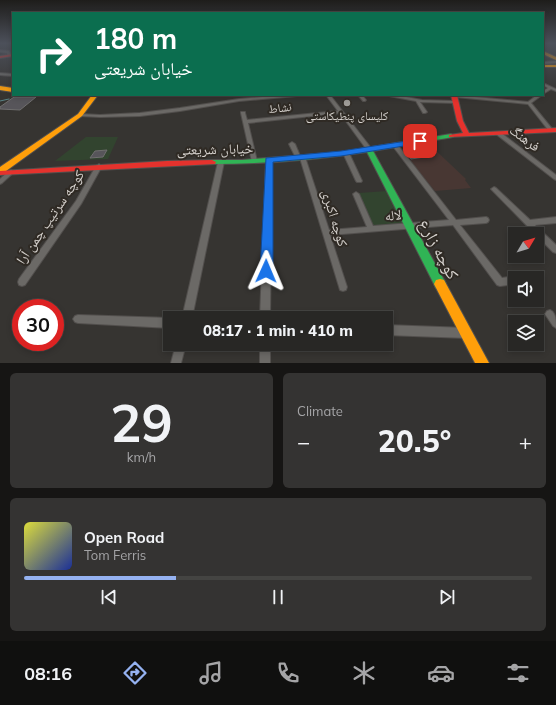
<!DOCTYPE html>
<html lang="en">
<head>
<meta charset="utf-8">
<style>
	:root { --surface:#282725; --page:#343332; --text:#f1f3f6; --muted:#a5a5a7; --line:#444442; --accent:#95b2f1 }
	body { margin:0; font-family:Mulish,"Noto Naskh Arabic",sans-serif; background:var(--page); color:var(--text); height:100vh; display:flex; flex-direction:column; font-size:15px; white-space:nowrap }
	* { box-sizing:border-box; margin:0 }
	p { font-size:13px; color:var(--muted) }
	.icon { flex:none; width:22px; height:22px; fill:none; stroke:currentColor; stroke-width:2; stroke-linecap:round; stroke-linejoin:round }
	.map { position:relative; height:363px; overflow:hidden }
	.panel { display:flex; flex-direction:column; gap:10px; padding:10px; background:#161514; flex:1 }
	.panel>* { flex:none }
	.hud { position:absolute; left:12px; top:12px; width:532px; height:84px; border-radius:0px; box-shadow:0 2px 6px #0003,0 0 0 1px var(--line); background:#0b6e4f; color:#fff; overflow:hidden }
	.needle { width:26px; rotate:52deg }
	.fabs { position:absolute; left:508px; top:227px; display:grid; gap:8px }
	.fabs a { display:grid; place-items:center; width:36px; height:36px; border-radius:0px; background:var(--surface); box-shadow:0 2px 6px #0003,0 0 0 1px var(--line); font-size:20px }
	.speed { position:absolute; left:12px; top:299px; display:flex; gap:8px; font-size:20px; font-weight:700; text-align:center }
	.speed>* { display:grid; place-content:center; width:52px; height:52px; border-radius:50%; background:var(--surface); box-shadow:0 2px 6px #0003,0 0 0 1px var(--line); line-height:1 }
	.speed .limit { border:6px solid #d22; background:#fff; color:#111 }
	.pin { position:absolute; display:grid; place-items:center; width:34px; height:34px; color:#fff; margin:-17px; border-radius:8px; box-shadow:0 2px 6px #0006 }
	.me { position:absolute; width:44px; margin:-22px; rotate:1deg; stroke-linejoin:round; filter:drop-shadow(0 0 3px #0008) }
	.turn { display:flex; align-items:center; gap:14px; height:84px; padding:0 16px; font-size:18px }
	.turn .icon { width:52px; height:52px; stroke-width:2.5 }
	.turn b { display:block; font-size:28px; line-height:34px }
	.big { font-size:30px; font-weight:800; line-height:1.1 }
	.panel .widget { flex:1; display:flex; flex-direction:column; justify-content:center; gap:6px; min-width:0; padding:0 14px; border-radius:6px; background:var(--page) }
	.panel .dial { align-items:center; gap:0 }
	.dial b { font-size:52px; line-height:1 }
	.song { display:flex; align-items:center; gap:12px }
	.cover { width:48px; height:48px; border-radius:6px; background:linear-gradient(135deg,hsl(60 70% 55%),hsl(230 70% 35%)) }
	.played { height:4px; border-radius:2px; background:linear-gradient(90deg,var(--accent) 30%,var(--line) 30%) }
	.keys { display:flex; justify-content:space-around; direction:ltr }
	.heat { display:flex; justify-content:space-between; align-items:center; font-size:22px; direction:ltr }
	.panel .tiles { flex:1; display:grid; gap:10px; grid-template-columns:1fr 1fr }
	.widget:last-child { grid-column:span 2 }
	.trip { position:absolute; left:163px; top:311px; width:230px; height:40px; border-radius:0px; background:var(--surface); box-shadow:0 2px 6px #0003,0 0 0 1px var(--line); font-weight:800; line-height:40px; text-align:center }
	.menu { display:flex; height:64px; justify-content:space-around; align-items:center; background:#10100f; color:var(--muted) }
	.menu .icon { width:28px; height:28px }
	.menu .on { color:var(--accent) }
	.menu b { font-size:18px; color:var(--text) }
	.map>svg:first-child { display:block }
</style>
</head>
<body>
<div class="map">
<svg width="556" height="363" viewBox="0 0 556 363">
	<rect width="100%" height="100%" fill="#363431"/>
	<polygon fill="#483733" points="430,145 466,179 465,180 471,188 435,191 409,160 431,156 422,147"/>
	<g fill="#32442f">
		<polygon points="86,137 118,137 108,159 55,161"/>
		<polygon points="387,191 404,224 373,226 359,193"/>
	</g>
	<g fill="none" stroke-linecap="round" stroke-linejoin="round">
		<polyline stroke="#598386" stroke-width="1" points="0,101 9,99"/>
	</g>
	<g fill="#57555a" stroke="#706f6f">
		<polygon points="14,97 36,97 20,110 0,109 0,107"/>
		<polygon points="421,146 431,156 411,159 403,149"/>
		<polygon points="107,150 103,157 90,158 95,151"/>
	</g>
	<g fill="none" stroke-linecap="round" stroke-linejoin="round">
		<g stroke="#524f4d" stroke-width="2">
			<g id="street">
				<polygon points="0,50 9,51 11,55 8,56 7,53 0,52"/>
				<polygon points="556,61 556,63 543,64 543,62"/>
				<polygon points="0,73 13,74 13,76 0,75"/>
				<polygon points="543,83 556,89 556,91 551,89 543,94 543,91 548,88 543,85"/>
				<polygon points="284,95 299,95 297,96 239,101 180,111 140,116 100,117 80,116 78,115 80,114 100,115 140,113 180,108 239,99"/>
				<polygon points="326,95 330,95 371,148 372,149 371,150 367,150 340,113 248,123 257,161 256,162 252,162 241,113 241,112 245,112 245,113 247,120 338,111"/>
				<polygon points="358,95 362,95 366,100 365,101 363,101"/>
				<polygon points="387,95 396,95 422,100 456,101 458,102 456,103 420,102 427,112 425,113 423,113 416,101 389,96"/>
				<polygon points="454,95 528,102 537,95 542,95 531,103 553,130 551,131 549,131 528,104 455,97 453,96"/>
				<polygon points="496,132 500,132 556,175 556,180 554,179 496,134"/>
				<polygon points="292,142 295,144 300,156 304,156 305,157 329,230 367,227 353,194 356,192 359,194 373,226 449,220 392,145 395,143 397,144 456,220 486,217 488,218 489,220 488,222 486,223 460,225 502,278 515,276 518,277 515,278 515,284 500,286 497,285 453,225 330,235 347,287 346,290 343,291 340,290 300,158 296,158 289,144"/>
				<polygon points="346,151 349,153 362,181 361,182 357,182 356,181 343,153"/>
				<polygon points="269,158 272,160 270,318 260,318 266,160"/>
				<polygon points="221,160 224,162 192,318 182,318 218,162"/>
				<polygon points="99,164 102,166 81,204 25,285 22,286 19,285 18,282 19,279 76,201 96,166"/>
				<polygon points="11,170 13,171 14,172 13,173 2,183 0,184 0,179 9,171"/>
				<polygon points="494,187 496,188 530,220 556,217 556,223 535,225 556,245 556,253 553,252 537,236 537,234 535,234 492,190 491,189"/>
				<polygon points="539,273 542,274 543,277 542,280 537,281 537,278 527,278 528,275"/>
				<path d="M550,310C556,313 556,320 556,328L553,326L545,314L547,311Z"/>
				<polygon points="78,315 170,318 170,328 78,323 75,322 73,319 75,316"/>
				<polygon points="386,325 467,328 470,330 472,333 470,336 467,338 386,335"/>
				<polygon points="176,344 186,344 181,363 171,363"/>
				<rect x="260" y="344" width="10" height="19"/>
			</g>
		</g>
		<g stroke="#524f4d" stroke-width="2">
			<path id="fast" d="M451,134L454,136L453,137L373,151L444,280L446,284L444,288L440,289L436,288L367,152C316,160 263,164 212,164L208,162L212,160H242L341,152Z"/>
		</g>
		<g stroke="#524f4d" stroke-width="2">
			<g id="slow">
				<polygon points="543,51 556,57 556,60 543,54"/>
				<rect x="543" y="65" width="13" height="2"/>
				<polygon points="0,86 13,88 13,92 0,90"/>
				<polygon points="92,95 98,95 82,116 6,171 0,171 0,167 78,114"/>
				<polygon points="440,279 444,280 489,363 475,363 434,284 436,280"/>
			</g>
		</g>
		<g stroke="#524f4d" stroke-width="2">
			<g id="jam">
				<polygon points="13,54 13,56 0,58 0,56"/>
				<polygon points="451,95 457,95 463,121 469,133 556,128 556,132 449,137 449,135 463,133 457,121"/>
				<polygon points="212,160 216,162 215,164 0,175 0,171 167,161"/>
			</g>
		</g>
		<use href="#street" fill="#6b6966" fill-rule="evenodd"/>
		<use href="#fast" fill="#30b455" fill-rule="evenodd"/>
		<use href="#slow" fill="#ff9f0a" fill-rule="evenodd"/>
		<use href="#jam" fill="#e5322d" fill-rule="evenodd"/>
	</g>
	<linearGradient id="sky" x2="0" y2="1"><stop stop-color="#1e1d1b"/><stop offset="0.46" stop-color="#4c505a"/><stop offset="1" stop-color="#4c505a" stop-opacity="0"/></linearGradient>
	<rect width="556" height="94" fill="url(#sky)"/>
	<polygon fill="#1a73e8" stroke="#114b97" points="420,139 423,139 423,143 341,156 273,162 273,271 271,274 266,276 262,274 260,271 266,158 341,151"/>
	<circle fill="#9e9b97" stroke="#2f2a24" stroke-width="1.5" cx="347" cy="103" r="4"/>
	<g text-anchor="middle" stroke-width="4" stroke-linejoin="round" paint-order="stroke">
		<g font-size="12" fill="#d6d2ce" stroke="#2f2a24">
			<text transform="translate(280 108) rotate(-6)" y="4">نشاط</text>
		</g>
		<g font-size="12" fill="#d6d2ce" stroke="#2f2a24">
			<text x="347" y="120">کلیسای پنطیکاستی</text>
		</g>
		<g font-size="14" fill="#d6d2ce" stroke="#2f2a24">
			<text transform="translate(525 138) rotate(37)" y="5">فرهنگ</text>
			<text transform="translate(215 149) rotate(-1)" y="5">خیابان شریعتی</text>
			<text transform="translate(393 215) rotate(-5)" y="5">لاله</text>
			<text transform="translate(50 217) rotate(-56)" y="5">کوچه سرتیپ چمن آرا</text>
			<text transform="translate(335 218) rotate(73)" y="5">کوچه اکبری</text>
		</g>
		<g font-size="17" fill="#d6d2ce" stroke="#2f2a24">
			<text transform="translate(439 249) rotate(62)" y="6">کوچه زارع</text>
		</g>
	</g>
</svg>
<div class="fabs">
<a><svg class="needle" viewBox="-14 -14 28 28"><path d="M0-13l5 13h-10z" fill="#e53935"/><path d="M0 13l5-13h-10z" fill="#a5a5a7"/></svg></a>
<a><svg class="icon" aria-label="sound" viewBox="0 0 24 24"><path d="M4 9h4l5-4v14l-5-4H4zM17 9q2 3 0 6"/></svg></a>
<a><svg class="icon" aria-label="layers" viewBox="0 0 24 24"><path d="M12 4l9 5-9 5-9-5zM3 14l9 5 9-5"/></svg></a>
</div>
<div class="speed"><div class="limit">30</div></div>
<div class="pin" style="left:420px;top:141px;background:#d93025"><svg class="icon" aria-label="arrive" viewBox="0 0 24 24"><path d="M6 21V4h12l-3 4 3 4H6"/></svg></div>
<svg class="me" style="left:266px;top:271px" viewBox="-20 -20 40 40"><path d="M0-17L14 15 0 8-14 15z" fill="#1a73e8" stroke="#fff" stroke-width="4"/></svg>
<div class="trip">08:17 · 1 min · 410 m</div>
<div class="hud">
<div class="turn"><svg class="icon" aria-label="right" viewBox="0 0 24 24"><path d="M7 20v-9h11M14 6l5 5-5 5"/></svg><div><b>180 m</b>خیابان شریعتی</div></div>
</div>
</div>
<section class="panel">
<div class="tiles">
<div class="widget dial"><b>29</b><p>km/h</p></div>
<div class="widget"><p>Climate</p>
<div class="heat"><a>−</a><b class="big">20.5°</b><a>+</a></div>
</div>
<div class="widget">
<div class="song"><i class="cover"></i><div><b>Open Road</b><p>Tom Ferris</p></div></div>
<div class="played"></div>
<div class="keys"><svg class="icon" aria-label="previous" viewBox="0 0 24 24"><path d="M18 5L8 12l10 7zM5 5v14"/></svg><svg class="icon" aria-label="pause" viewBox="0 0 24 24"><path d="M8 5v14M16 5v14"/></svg><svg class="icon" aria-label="next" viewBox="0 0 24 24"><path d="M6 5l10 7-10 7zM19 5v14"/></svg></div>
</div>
</div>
</section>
<nav class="menu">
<b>08:16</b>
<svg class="icon on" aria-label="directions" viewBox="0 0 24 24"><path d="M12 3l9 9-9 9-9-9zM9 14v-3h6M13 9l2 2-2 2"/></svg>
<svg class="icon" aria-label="music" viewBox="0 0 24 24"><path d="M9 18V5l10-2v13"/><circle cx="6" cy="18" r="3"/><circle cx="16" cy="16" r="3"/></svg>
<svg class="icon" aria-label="phone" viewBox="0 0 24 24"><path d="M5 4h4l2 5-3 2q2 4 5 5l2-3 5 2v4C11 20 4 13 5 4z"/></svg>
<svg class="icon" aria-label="climate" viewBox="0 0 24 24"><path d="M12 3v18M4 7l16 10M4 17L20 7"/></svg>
<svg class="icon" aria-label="car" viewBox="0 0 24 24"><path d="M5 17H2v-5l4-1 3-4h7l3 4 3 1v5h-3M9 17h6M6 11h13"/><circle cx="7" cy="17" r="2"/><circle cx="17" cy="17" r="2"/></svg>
<svg class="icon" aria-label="filters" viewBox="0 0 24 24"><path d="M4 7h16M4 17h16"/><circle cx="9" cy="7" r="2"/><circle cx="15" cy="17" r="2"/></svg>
</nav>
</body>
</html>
